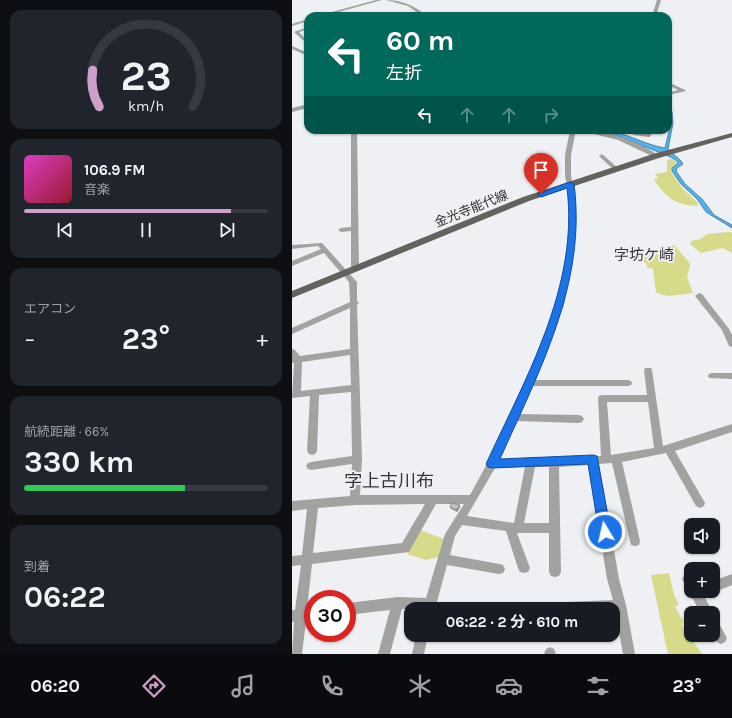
<!DOCTYPE html>
<html lang="ja">
<head>
<meta charset="utf-8">
<style>
	:root { --surface:#171b24; --page:#20242c; --text:#f1f3f6; --muted:#9ea1a6; --line:#363941; --accent:#cf9fcb }
	body { margin:0; font-family:Karla,"Noto Sans JP",sans-serif; background:var(--page); color:var(--text); height:100vh; display:flex; flex-direction:column; font-size:15px; white-space:nowrap }
	* { box-sizing:border-box; margin:0 }
	p { font-size:13px; color:var(--muted) }
	.icon { flex:none; width:22px; height:22px; fill:none; stroke:currentColor; stroke-width:2; stroke-linecap:round; stroke-linejoin:round }
	.map { position:relative; flex:1; overflow:hidden }
	.panel { display:flex; flex-direction:column; gap:10px; padding:10px; background:#0d0f14; width:292px }
	.panel>* { flex:none }
	.banner { position:absolute; left:12px; top:12px; width:368px; height:122px; border-radius:12px; box-shadow:0 1px 3px #0004; background:#00695c; color:#fff; overflow:hidden }
	.controls { position:absolute; left:392px; top:518px; display:grid; gap:8px }
	.controls a { display:grid; place-items:center; width:36px; height:36px; border-radius:8px; background:var(--surface); box-shadow:0 1px 3px #0004; font-size:20px }
	.speed { position:absolute; left:12px; top:590px; display:flex; gap:8px; font-size:20px; font-weight:700; text-align:center }
	.speed>* { display:grid; place-content:center; width:52px; height:52px; border-radius:50%; background:var(--surface); box-shadow:0 1px 3px #0004; line-height:1 }
	.speed .limit { border:6px solid #d22; background:#fff; color:#111 }
	.pin { position:absolute; display:grid; place-items:center; width:34px; height:34px; color:#fff; margin:-41px -17px; border-radius:50% 50% 50% 0; rotate:-45deg; box-shadow:0 0 4px #0007 }
	.pin .icon { rotate:45deg }
	.me { position:absolute; width:44px; margin:-22px; rotate:351deg; stroke-linejoin:round; filter:drop-shadow(0 0 3px #0008) }
	.turn { display:flex; align-items:center; gap:14px; height:84px; padding:0 16px; font-size:18px }
	.turn .icon { width:52px; height:52px; stroke-width:2.5 }
	.turn b { display:block; font-size:28px; line-height:34px }
	.lanes { display:flex; align-items:center; height:38px; padding:0 16px; background:#0003; justify-content:center; gap:20px; direction:ltr }
	.lanes .off { opacity:.35 }
	.big { font-size:30px; font-weight:700; line-height:1.1 }
	.panel .card { flex:1; display:flex; flex-direction:column; justify-content:center; gap:6px; min-width:0; padding:0 14px; border-radius:12px; background:var(--page) }
	.panel .dial { align-items:center; gap:0 }
	.dial svg { height:104px; overflow:visible; fill:none; stroke:var(--line); stroke-width:7; stroke-linecap:round; text-anchor:middle }
	.dial text { fill:var(--text); stroke:none }
	.song { display:flex; align-items:center; gap:12px }
	.cover { width:48px; height:48px; border-radius:6px; background:linear-gradient(135deg,hsl(310 70% 55%),hsl(350 70% 35%)) }
	.played { height:4px; border-radius:2px; background:linear-gradient(90deg,var(--accent) 85%,var(--line) 85%) }
	.keys { display:flex; justify-content:space-around; direction:ltr }
	.heat { display:flex; justify-content:space-between; align-items:center; font-size:22px; direction:ltr }
	.charge { height:6px; border-radius:3px; background:linear-gradient(90deg,#34c759 66%,var(--line) 0) }
	.trip { position:absolute; left:112px; top:602px; width:216px; height:40px; border-radius:12px; background:var(--surface); box-shadow:0 1px 3px #0004; font-weight:700; line-height:40px; text-align:center }
	.dock { display:flex; height:64px; justify-content:space-around; align-items:center; background:#090b0e; color:var(--muted) }
	.dock .icon { width:28px; height:28px }
	.dock .selected { color:var(--accent) }
	.dock b { font-size:18px; color:var(--text) }
	main { display:flex; flex:1; min-height:0 }
	.map>svg:first-child { display:block }
</style>
</head>
<body>
<main>
<section class="panel">
<div class="card dial"><svg viewBox="0 0 100 80">
<path d="M14 69A42 42 0 1 1 86 69"/>
<path d="M14 69A42 42 0 0 1 9 41" stroke="#cf9fcb"/>
<text x="50" y="56" font-size="32" font-weight="700">23</text>
<text x="50" y="72" font-size="11">km/h</text>
</svg></div>
<div class="card">
<div class="song"><i class="cover"></i><div><b>106.9 FM</b><p>音楽</p></div></div>
<div class="played"></div>
<div class="keys"><svg class="icon" aria-label="previous" viewBox="0 0 24 24"><path d="M18 5L8 12l10 7zM5 5v14"/></svg><svg class="icon" aria-label="pause" viewBox="0 0 24 24"><path d="M8 5v14M16 5v14"/></svg><svg class="icon" aria-label="next" viewBox="0 0 24 24"><path d="M6 5l10 7-10 7zM19 5v14"/></svg></div>
</div>
<div class="card"><p>エアコン</p>
<div class="heat"><a>−</a><b class="big">23°</b><a>+</a></div>
</div>
<div class="card"><p>航続距離 · 66%</p><b class="big">330 km</b><div class="charge"></div></div>
<div class="card"><p>到着</p><b class="big">06:22</b></div>
</section>
<div class="map">
<svg width="440" height="654" viewBox="0 0 440 654">
	<rect width="100%" height="100%" fill="#eef0f3"/>
	<g fill="#d7da88">
		<path d="M378,159L384,161V164L380,167L379,172L391,189L406,203L405,206C383,205 375,198 362,180L366,178L363,174L375,172V160Z"/>
		<polygon points="437,232 440,233 440,253 431,248 409,253 398,244 399,241 409,239 415,234"/>
		<path d="M382,245L397,262L398,266L395,277L401,293C390,294 373,299 364,292L361,269L356,268L354,263L348,261L356,251Z"/>
		<polygon points="128,530 152,539 147,557 134,560 115,554"/>
		<polygon points="377,573 382,595 387,604 383,607 392,622 389,624 410,654 376,654 359,575"/>
	</g>
	<path fill="#55b1e7" stroke="#4989b0" d="M376,104L380,112L381,123L376,149L389,161L391,164L385,168L384,171L393,184L410,199L422,215L440,225V228L414,212L405,199L389,184L380,171V168L386,163L385,161C376,155 368,153 359,149C342,143 326,135 308,130C330,130 352,145 373,148L378,127Z"/>
	<g fill="none" stroke-linecap="round" stroke-linejoin="round">
		<g fill="#a2a2a0" fill-rule="evenodd">
			<polygon points="84,0 90,0 32,16 25,16"/>
			<path d="M94,0C110,0 123,6 135,16H130L116,6Z"/>
			<polygon points="365,0 369,0 364,16 360,16"/>
			<polygon points="16,19 16,21 0,26 0,24"/>
			<polygon points="16,27 16,29 7,32 15,41 13,42 2,32"/>
			<polygon points="0,46 16,53 16,56 0,49"/>
			<polygon points="376,82 393,90 394,91 376,95 376,93 386,90 376,85"/>
			<polygon points="16,104 16,108 0,112 0,108"/>
			<polygon points="59,130 65,130 67,269 63,271 59,269 59,231 49,232 46,230 49,228 59,227"/>
			<path d="M278,130H284L279,155V175L284,205V228L282,246L272,305L242,380H336L339,381L340,383L339,385L336,386H239L227,414L287,415L290,416L292,419L290,422L287,423L224,421L207,460L309,456L306,398L307,396L310,395H355L352,370L353,368H359L360,370L371,446L440,424V432L383,451L413,503L412,506L408,508L404,506L374,453L330,462L348,541L347,545L343,546L339,545L338,541L320,463L307,464L327,579L334,605L343,654H331L323,611H321V609L268,608L270,604L274,602L321,600L315,579L297,465L267,467L269,572L267,576L263,577L259,576L257,572V533H225L238,568L236,572L232,573L228,572L226,568L214,531L170,525L163,536L158,555L207,564L211,565L213,569L211,573L207,574L155,565L143,609H110L98,654H86L98,610L55,615V603L106,597L134,598L153,534L172,504H144L117,552L20,564L15,609L21,608V620L14,621L10,654H0L2,622H0V610H3L9,565L0,566V556L10,555L15,509L0,511V501L58,496L60,464L19,470L16,469L14,466L16,463L19,462L60,456L59,392L27,395L25,451L23,454L20,455L17,454L15,451L18,396L0,398L2,363H0V349L3,350L8,356L58,349V308L0,334V328L58,302L57,282L32,253L0,266V261L29,249L26,246L0,249V245L30,243L65,282V301L67,303L65,305L70,459L68,495H178L196,462L239,368L264,305L276,246L278,228V205L273,175V155ZM58,355L59,385L9,391L10,362ZM315,402H356L362,448L319,455ZM233,467L222,523L175,516L203,468ZM243,467H257V523H232ZM133,504L110,543L21,553L26,508L63,505Z"/>
			<path d="M286,130C291,130 297,130 302,130C319,132 354,145 367,156L362,157L326,140Z"/>
			<polygon points="343,132 357,133 360,135 357,137 341,135 341,133"/>
			<polygon points="310,154 326,168 326,170 322,170 308,157 307,156"/>
			<polygon points="407,293 410,294 437,329 440,335 440,347 437,346 430,330 403,296"/>
			<polygon points="420,373 440,373 440,379 417,378 416,376 417,374"/>
			<polygon points="396,574 399,575 399,591 421,591 421,581 440,574 440,585 421,593 418,591 416,595 412,596 421,613 409,613 400,598 398,590 395,589 390,579 392,575"/>
			<path d="M421,618L425,620L435,638L433,642L429,644C418,640 421,628 421,618Z"/>
			<polygon points="124,635 136,635 132,654 120,654"/>
			<polygon points="258,647 262,649 264,654 252,654 254,649"/>
		</g>
		<polygon fill="#63625f" fill-rule="evenodd" points="440,133 440,137 367,158 237,201 0,298 0,291 231,197 361,154"/>
	</g>
	<polygon fill="#a9a7a4" points="158,507 168,507 165,512 159,509"/>
	<polygon fill="#8a8886" points="168,505 168,507 165,512 164,510"/>
	<polygon fill="#c5c2bf" stroke="#8a8886" points="160,503 168,505 164,510 158,507"/>
	<path fill="#1a73e8" stroke="#114b97" d="M278,182L282,184C295,283 247,371 208,459L301,455L305,456L319,532L317,536L313,538L309,536L307,532L296,464L200,468L196,467L194,464C234,377 287,286 275,188L249,197L245,194Z"/>
	<g text-anchor="middle" stroke-width="4" stroke-linejoin="round" paint-order="stroke">
		<g font-size="13" fill="#2d2d2f" stroke="#eef0f3">
			<text transform="translate(179 208) rotate(-22)" y="5">金光寺能代線</text>
		</g>
		<g font-size="15" fill="#353639" stroke="#eef0f3">
			<text x="352" y="260">字坊ケ崎</text>
		</g>
		<g font-size="18" fill="#353639" stroke="#eef0f3">
			<text x="97" y="487">字上古川布</text>
		</g>
	</g>
</svg>
<div class="controls">
<a><svg class="icon" aria-label="sound" viewBox="0 0 24 24"><path d="M4 9h4l5-4v14l-5-4H4zM17 9q2 3 0 6"/></svg></a>
<a>+</a>
<a>−</a>
</div>
<div class="speed"><div class="limit">30</div></div>
<div class="pin" style="left:249px;top:194px;background:#d93025"><svg class="icon" aria-label="arrive" viewBox="0 0 24 24"><path d="M6 21V4h12l-3 4 3 4H6"/></svg></div>
<svg class="me" style="left:313px;top:532px" viewBox="-20 -20 40 40"><circle r="17" fill="#1a73e8" stroke="#fff" stroke-width="3"/><path d="M0-11L8 9 0 5-8 9z" fill="#fff"/></svg>
<div class="trip">06:22 · 2 分 · 610 m</div>
<div class="banner">
<div class="turn"><svg class="icon" aria-label="left" viewBox="0 0 24 24"><path d="M17 20v-9H6M10 6l-5 5 5 5"/></svg><div><b>60 m</b>左折</div></div>
<div class="lanes"><svg class="icon" aria-label="left" viewBox="0 0 24 24"><path d="M17 20v-9H6M10 6l-5 5 5 5"/></svg><svg class="icon off" aria-label="ahead" viewBox="0 0 24 24"><path d="M12 20V5M6 11l6-6 6 6"/></svg><svg class="icon off" aria-label="ahead" viewBox="0 0 24 24"><path d="M12 20V5M6 11l6-6 6 6"/></svg><svg class="icon off" aria-label="right" viewBox="0 0 24 24"><path d="M7 20v-9h11M14 6l5 5-5 5"/></svg></div>
</div>
</div>
</main>
<nav class="dock">
<b>06:20</b>
<svg class="icon selected" aria-label="directions" viewBox="0 0 24 24"><path d="M12 3l9 9-9 9-9-9zM9 14v-3h6M13 9l2 2-2 2"/></svg>
<svg class="icon" aria-label="music" viewBox="0 0 24 24"><path d="M9 18V5l10-2v13"/><circle cx="6" cy="18" r="3"/><circle cx="16" cy="16" r="3"/></svg>
<svg class="icon" aria-label="phone" viewBox="0 0 24 24"><path d="M5 4h4l2 5-3 2q2 4 5 5l2-3 5 2v4C11 20 4 13 5 4z"/></svg>
<svg class="icon" aria-label="climate" viewBox="0 0 24 24"><path d="M12 3v18M4 7l16 10M4 17L20 7"/></svg>
<svg class="icon" aria-label="car" viewBox="0 0 24 24"><path d="M5 17H2v-5l4-1 3-4h7l3 4 3 1v5h-3M9 17h6M6 11h13"/><circle cx="7" cy="17" r="2"/><circle cx="17" cy="17" r="2"/></svg>
<svg class="icon" aria-label="filters" viewBox="0 0 24 24"><path d="M4 7h16M4 17h16"/><circle cx="9" cy="7" r="2"/><circle cx="15" cy="17" r="2"/></svg>
<b>23°</b>
</nav>
</body>
</html>
